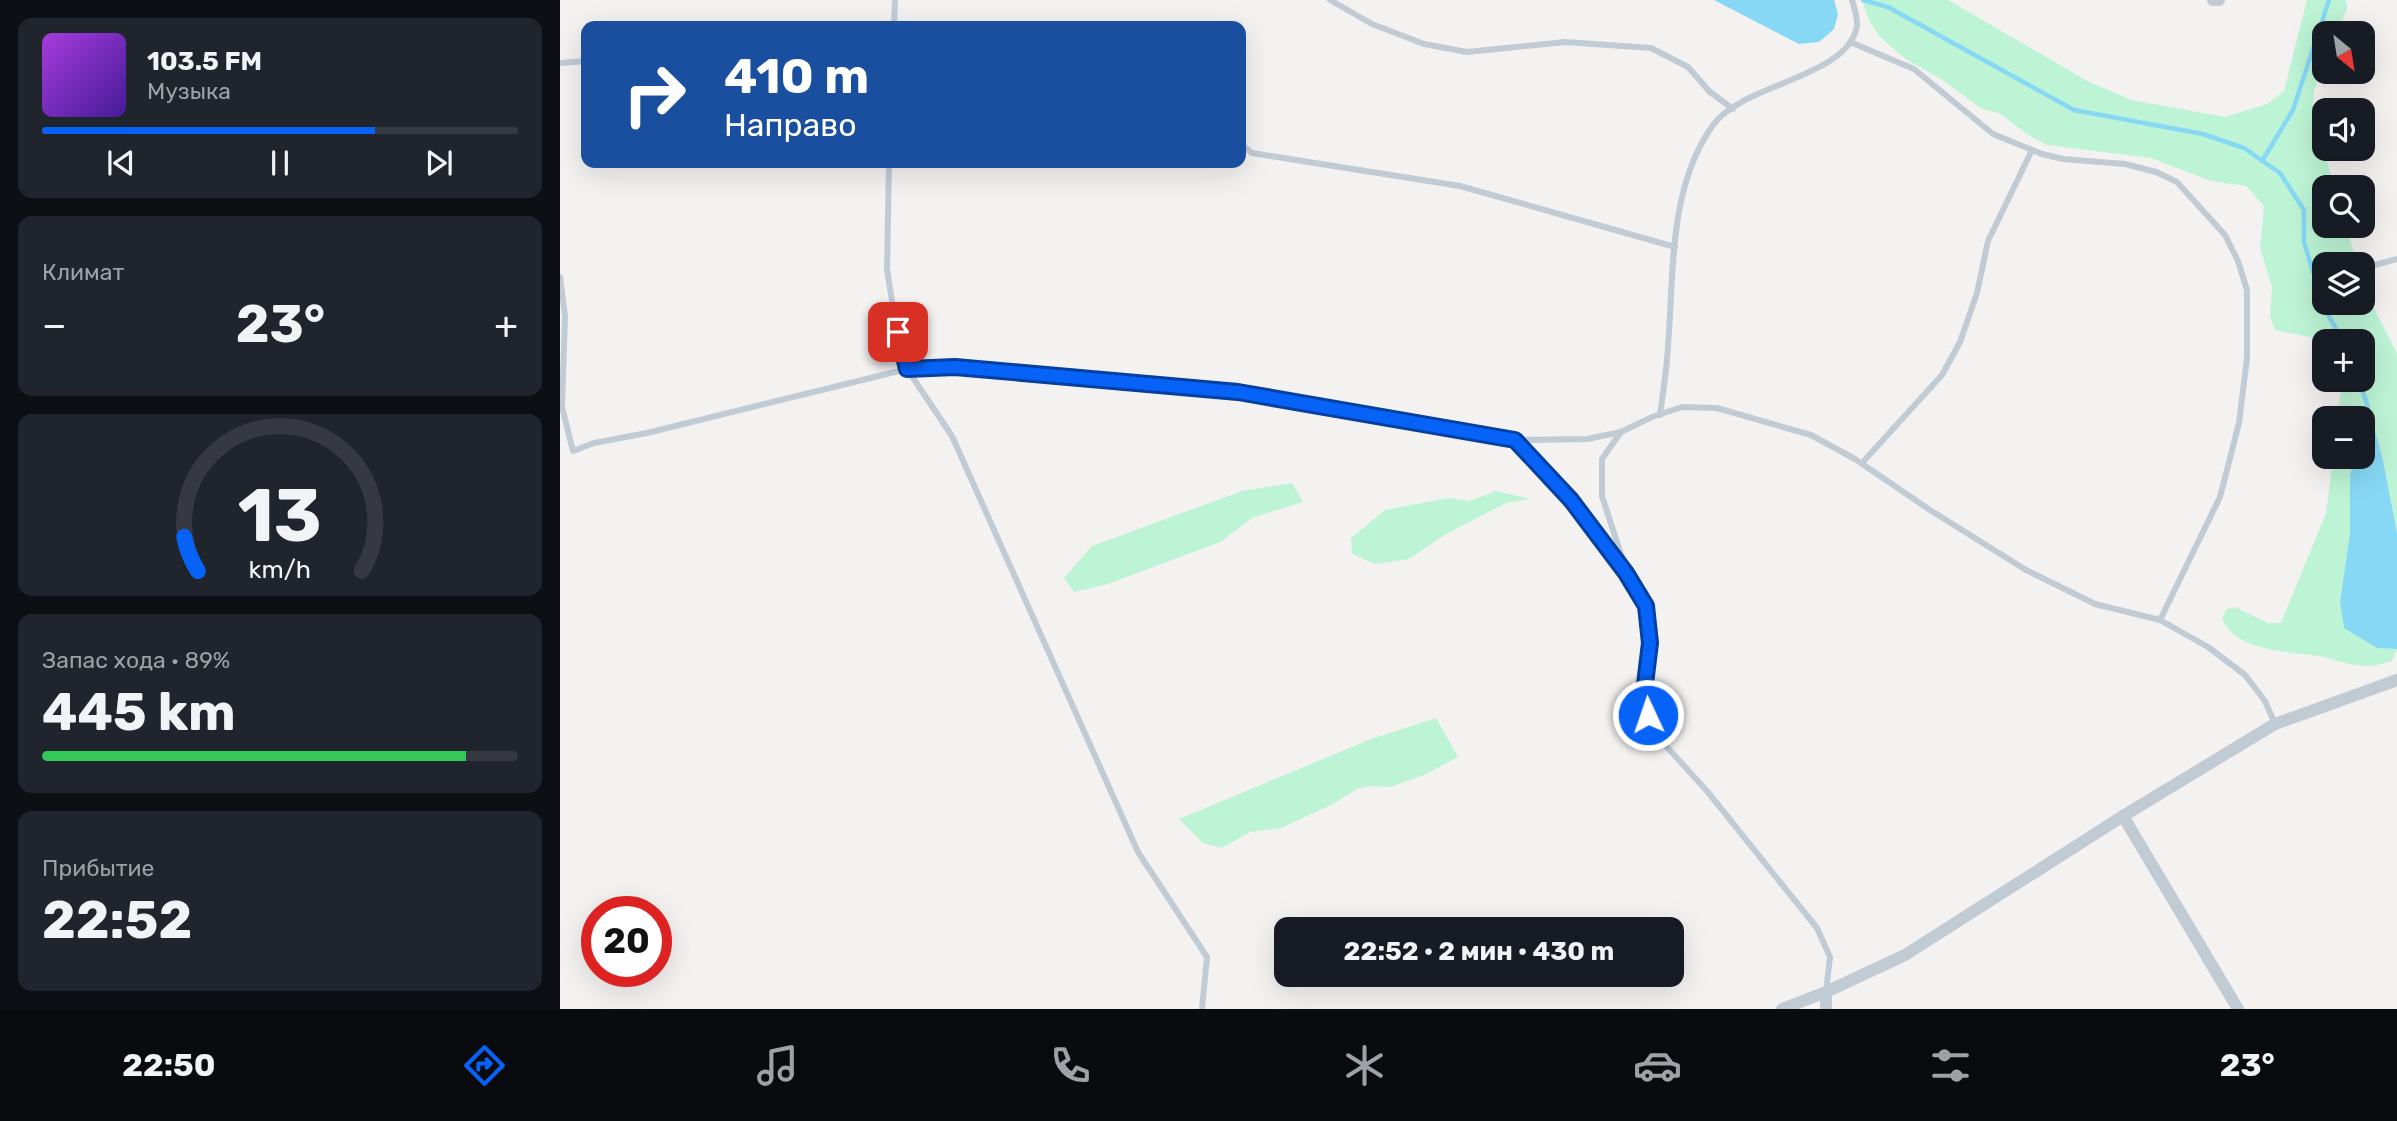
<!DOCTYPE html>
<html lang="ru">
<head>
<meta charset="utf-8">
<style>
	:root { --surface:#171b24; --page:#20242c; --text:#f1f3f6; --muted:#9ea1a6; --line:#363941; --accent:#0763f8 }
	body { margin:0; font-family:Rubik,sans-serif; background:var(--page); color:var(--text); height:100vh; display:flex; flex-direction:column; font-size:26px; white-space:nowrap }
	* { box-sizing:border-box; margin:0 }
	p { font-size:23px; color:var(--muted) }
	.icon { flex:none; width:38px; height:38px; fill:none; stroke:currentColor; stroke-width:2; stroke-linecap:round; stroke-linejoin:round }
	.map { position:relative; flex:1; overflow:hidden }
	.drawer { display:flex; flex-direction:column; gap:18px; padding:18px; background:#0d0f14; width:560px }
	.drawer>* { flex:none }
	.guide { position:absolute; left:21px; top:21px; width:665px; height:147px; border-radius:14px; box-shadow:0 7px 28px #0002; background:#1a4fa0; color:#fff; overflow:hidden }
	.needle { width:46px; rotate:150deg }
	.tools { position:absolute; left:1752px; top:21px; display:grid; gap:14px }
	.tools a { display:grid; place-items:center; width:63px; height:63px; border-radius:14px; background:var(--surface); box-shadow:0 7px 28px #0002; font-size:35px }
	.speed { position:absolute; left:21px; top:896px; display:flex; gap:14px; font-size:35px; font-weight:700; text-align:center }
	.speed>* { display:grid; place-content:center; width:91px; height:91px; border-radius:50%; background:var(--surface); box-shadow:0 7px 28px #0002; line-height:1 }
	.speed .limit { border:10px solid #d22; background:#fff; color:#111 }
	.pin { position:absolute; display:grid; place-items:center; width:60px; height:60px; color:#fff; margin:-30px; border-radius:14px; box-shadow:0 4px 10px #0006 }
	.me { position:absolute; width:77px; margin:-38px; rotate:357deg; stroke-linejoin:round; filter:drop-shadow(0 0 5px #0008) }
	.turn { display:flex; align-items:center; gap:24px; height:147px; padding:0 28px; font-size:32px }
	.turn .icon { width:91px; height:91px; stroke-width:2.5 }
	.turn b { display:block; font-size:49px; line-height:60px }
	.big { font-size:52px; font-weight:700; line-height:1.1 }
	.drawer .card { flex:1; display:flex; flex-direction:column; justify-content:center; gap:10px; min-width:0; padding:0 24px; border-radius:14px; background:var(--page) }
	.drawer .dial { align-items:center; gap:0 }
	.dial svg { height:182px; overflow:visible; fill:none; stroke:var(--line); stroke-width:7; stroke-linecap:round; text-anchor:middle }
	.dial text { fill:var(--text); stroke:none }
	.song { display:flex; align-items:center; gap:21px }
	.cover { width:84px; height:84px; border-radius:10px; background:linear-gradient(135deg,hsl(280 70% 55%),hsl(260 70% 35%)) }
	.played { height:7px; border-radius:4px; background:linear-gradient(90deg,var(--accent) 70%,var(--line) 70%) }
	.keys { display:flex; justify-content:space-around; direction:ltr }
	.heat { display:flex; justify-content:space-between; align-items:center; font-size:38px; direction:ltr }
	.charge { height:10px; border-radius:5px; background:linear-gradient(90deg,#34c759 89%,var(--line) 0) }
	.trip { position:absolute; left:714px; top:917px; width:410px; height:70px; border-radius:14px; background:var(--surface); box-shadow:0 7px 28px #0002; font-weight:700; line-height:70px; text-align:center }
	.dock { display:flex; height:112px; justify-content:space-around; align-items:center; background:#090b0e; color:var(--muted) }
	.dock .icon { width:49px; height:49px }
	.dock .current { color:var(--accent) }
	.dock b { font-size:32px; color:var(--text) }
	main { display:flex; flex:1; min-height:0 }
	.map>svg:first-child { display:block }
</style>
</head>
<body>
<main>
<section class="drawer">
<div class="card">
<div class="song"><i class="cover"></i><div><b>103.5 FM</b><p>Музыка</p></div></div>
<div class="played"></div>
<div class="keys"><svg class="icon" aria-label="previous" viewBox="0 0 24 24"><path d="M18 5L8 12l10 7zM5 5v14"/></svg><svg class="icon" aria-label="pause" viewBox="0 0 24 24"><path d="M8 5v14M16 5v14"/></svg><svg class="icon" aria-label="next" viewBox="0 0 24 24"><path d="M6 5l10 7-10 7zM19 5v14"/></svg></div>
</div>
<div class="card"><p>Климат</p>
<div class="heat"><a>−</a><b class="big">23°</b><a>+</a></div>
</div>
<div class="card dial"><svg viewBox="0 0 100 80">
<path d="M14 69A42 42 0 1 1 86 69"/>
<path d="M14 69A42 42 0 0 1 8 54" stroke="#0763f8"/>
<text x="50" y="56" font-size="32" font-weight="700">13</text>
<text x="50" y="72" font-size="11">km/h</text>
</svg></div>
<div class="card"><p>Запас хода · 89%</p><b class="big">445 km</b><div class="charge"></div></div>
<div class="card"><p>Прибытие</p><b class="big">22:52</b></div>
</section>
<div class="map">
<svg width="1837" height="1009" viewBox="0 0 1837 1009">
	<rect width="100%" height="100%" fill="#f4f1f1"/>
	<g fill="#bdf4d5">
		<polygon points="1302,0 1388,0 1529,82 1572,100 1665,117 1707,104 1724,91 1747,0 1786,0 1787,9 1777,33 1764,33 1764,66 1754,90 1753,109 1774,187 1764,187 1764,226 1786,226 1797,264 1764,264 1764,303 1802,303 1803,278 1813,306 1837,354 1837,533 1823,460 1808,409 1803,427 1802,418 1778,418 1782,380 1802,380 1802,341 1769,341 1715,330 1710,316 1712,287 1700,248 1704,206 1686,186 1651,181 1591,158 1487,145 1468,135 1439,113 1422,109 1381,79 1344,58 1319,36 1309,20"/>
		<path d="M1773,457H1795L1790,474V533L1780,602L1817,648L1837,649L1832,661C1824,663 1814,667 1806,666C1792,666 1777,660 1764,657C1735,652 1673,652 1662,618L1667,609L1675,607L1708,623H1721L1766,513Z"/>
		<polygon points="732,483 743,502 694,517 660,542 548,584 514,592 504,578 532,546 682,491"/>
		<polygon points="936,491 971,499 946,503 886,534 849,559 815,564 792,554 791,538 825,510 889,498 910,501"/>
		<polygon points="876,718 898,757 864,775 830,787 811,786 797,789 771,805 721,828 690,832 662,848 643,843 619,819 811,739"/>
	</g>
	<g fill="#86d8f5">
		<polygon points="1154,0 1274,0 1278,14 1274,29 1259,42 1239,44"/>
		<polygon points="1808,407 1823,460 1837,533 1837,649 1817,648 1784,628 1780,602 1790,533 1790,474 1795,457 1802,457 1803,427"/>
	</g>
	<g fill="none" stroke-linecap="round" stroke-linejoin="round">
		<g stroke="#86d8f5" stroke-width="4.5">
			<polyline points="1303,0 1328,7 1514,110 1643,134 1684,148 1720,173 1744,210 1744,242 1764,308 1783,341"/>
			<polyline points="1702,161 1733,110 1769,0"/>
			<polyline points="1799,380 1808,407"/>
		</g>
		<g stroke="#c1cbd4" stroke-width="6">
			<polyline points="770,0 812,24 864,44 907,52 1005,42 1091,48 1128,67 1150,92 1173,109"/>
			<polyline points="264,26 280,24 316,26"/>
			<polyline points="334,26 335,0"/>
			<polyline points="1290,42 1354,69 1433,134 1482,154 1503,159 1565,164 1596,172 1617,182 1665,235 1678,261 1687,290 1687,358 1679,423 1660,497 1600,620"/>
			<polyline points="0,63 26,61"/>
			<polyline points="681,144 692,153 900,186 1115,247"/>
			<polyline points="329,163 327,269 334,314 347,369 392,436 578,852 647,957 642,1009"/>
			<polyline points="1808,267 1837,259"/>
			<polyline points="0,277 5,316 2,407 13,451 34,443 87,433 347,369 395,367 678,392 955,440 1027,439 1061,432 1092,417 1122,407 1157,408 1251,435 1295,459 1370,510 1466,570 1535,604 1600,620 1648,647 1685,675 1705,701 1715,724"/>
			<path d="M1100,415C1103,392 1107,369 1108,346C1114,273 1108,188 1153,125C1183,83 1288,78 1297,26C1298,19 1294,7 1292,0"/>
			<polyline points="1061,432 1042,459 1042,496 1065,567"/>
			<polyline points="955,440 1011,500 1066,573 1086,606 1090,643 1085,684 1088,715 1096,735 1147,791 1257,928 1270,957 1266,992"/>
			<polyline points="1302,463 1382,375 1400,342 1417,293 1428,241 1472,150"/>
		</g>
		<g stroke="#c1cbd4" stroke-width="12">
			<polyline points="1653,0 1659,0"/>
			<polyline points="1563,816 1678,1009"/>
			<polyline points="1222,1009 1266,992 1345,955 1563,816 1715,724 1837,680"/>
			<polyline points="1266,1009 1266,992"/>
		</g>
	</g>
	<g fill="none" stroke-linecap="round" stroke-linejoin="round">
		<g stroke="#0540a1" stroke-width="18">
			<polyline id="route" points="338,332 347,369 395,367 678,392 955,440 1011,500 1066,573 1086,606 1090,643 1085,684 1088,715"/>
		</g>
		<use href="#route" stroke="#0763f8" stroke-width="12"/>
	</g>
</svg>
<div class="tools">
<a><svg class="needle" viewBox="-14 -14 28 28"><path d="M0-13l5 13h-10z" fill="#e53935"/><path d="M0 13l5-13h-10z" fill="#9ea1a6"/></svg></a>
<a><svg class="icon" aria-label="sound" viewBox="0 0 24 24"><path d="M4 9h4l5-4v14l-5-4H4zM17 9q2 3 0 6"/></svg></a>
<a><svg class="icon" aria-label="search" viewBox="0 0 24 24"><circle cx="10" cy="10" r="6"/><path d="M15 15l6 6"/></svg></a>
<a><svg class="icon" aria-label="layers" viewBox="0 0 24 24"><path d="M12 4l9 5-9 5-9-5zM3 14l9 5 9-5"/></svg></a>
<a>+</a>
<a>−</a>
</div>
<div class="speed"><div class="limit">20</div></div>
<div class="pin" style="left:338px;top:332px;background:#d93025"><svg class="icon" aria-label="arrive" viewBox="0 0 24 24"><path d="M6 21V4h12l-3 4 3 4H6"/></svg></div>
<svg class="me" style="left:1088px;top:715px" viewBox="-20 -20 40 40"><circle r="17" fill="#0763f8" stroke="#fff" stroke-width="3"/><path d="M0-11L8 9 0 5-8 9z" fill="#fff"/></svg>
<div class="trip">22:52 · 2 мин · 430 m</div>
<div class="guide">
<div class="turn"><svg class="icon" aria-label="right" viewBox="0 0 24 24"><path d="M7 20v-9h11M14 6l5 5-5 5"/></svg><div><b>410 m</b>Направо</div></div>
</div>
</div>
</main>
<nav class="dock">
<b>22:50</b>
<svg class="icon current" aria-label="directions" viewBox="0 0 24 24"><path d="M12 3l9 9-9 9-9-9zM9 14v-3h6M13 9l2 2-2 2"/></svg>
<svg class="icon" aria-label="music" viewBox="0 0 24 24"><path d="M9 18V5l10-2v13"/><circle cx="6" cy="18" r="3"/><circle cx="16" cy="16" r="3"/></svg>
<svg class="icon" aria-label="phone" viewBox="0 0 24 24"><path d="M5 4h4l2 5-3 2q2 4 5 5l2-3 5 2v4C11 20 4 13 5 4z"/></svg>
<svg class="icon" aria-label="climate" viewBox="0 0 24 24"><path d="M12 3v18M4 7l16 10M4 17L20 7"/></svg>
<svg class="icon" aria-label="car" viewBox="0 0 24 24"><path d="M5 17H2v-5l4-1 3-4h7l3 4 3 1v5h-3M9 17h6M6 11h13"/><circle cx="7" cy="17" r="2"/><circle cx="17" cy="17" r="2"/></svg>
<svg class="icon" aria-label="filters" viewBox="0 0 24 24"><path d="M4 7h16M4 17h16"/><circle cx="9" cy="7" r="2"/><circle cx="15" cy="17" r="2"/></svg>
<b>23°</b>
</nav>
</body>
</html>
